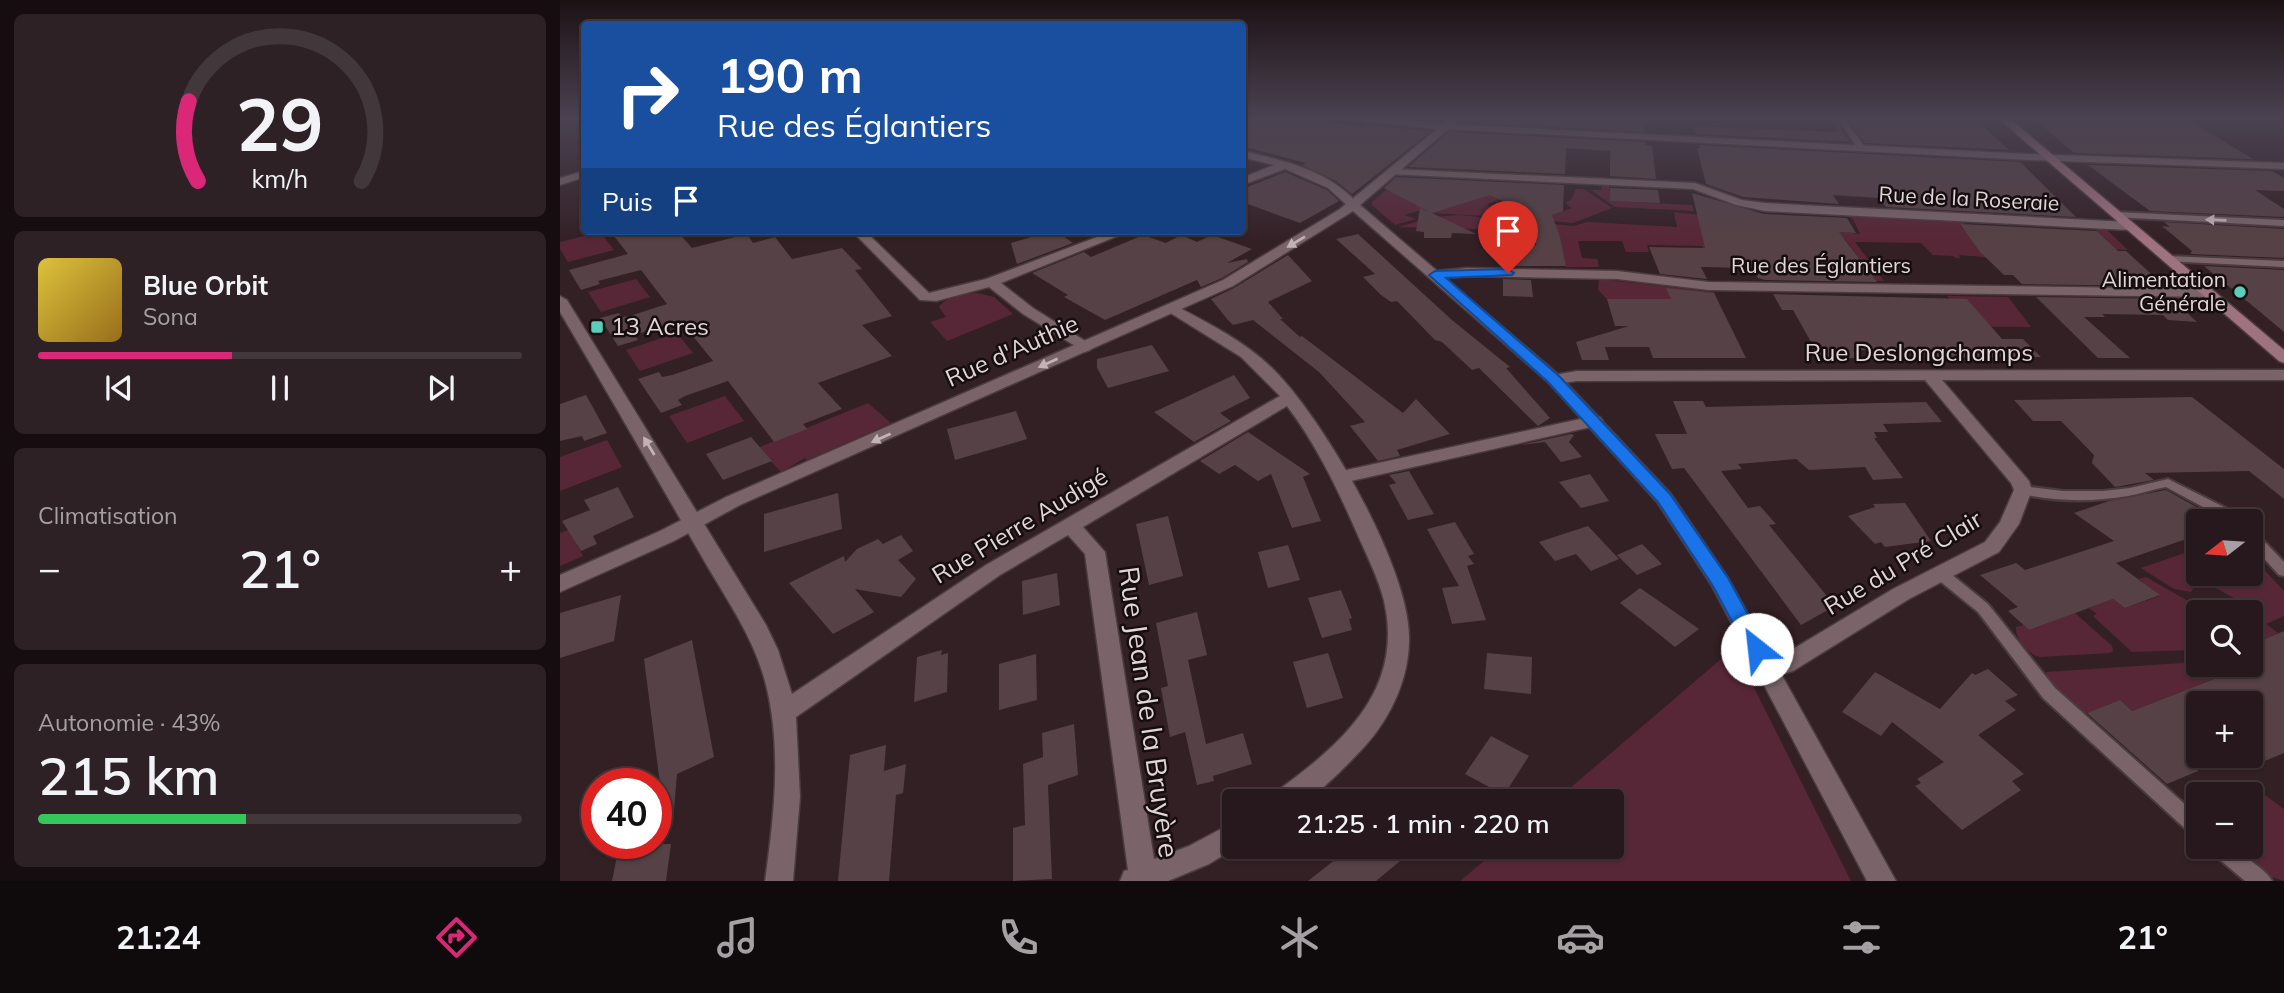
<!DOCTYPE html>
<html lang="fr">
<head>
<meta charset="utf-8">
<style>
	:root { --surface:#26181c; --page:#2e2125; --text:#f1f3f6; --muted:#a4a0a3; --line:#42373b; --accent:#db2777 }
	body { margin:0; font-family:Mulish,sans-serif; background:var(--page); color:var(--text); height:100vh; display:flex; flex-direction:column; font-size:26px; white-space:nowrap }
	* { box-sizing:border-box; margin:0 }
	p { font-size:23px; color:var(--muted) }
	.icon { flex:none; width:38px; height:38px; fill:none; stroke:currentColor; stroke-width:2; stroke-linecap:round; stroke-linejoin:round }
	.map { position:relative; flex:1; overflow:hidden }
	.panel { display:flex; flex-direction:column; gap:14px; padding:14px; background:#150d0f; width:560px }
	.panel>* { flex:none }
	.guide { position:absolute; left:21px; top:21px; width:665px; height:214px; border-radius:7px; box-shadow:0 2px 5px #0004,0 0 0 2px var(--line); background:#1a4fa0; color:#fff; overflow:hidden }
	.needle { width:46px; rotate:253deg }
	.controls { position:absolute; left:1626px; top:509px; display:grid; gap:14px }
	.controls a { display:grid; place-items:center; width:77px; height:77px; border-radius:7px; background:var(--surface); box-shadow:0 2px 5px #0004,0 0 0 2px var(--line); font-size:35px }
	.speed { position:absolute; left:21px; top:768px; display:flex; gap:14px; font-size:35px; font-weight:700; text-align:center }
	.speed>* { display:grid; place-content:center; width:91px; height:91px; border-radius:50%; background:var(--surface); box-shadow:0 2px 5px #0004,0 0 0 2px var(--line); line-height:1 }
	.speed .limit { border:10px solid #d22; background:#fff; color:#111 }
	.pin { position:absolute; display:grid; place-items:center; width:60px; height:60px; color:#fff; margin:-72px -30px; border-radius:50% 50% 50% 0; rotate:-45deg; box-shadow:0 0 7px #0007 }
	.pin .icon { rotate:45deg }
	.me { position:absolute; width:77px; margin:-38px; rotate:331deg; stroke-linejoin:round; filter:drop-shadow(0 0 5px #0008) }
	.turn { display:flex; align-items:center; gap:24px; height:147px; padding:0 21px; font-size:32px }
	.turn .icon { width:91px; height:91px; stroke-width:2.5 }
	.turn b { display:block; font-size:49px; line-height:60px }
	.then { display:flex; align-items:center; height:66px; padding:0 21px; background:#0003; gap:14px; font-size:26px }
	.big { font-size:52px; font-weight:600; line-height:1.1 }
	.panel .tile { flex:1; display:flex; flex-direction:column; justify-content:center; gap:10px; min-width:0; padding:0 24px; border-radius:10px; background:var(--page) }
	.panel .dial { align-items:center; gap:0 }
	.dial svg { height:182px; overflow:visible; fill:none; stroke:var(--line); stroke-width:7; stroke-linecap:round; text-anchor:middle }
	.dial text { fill:var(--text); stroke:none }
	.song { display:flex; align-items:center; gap:21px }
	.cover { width:84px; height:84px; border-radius:10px; background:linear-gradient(135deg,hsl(50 70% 55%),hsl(40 70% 35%)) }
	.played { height:7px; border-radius:4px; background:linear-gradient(90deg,var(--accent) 40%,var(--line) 40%) }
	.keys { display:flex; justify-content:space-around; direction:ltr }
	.heat { display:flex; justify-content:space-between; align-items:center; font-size:38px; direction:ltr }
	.charge { height:10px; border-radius:5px; background:linear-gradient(90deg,#34c759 43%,var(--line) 0) }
	.trip { position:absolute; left:662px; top:789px; width:402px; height:70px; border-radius:7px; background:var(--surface); box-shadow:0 2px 5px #0004,0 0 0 2px var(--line); font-weight:600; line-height:70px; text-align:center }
	.tab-bar { display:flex; height:112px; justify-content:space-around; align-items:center; background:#0f0a0b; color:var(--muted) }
	.tab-bar .icon { width:49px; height:49px }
	.tab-bar .active { color:var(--accent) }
	.tab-bar b { font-size:32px; color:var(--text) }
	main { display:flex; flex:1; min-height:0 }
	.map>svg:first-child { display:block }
</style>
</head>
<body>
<main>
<section class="panel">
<div class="tile dial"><svg viewBox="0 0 100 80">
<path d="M14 69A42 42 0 1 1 86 69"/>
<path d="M14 69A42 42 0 0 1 10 34" stroke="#db2777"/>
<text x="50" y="56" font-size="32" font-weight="700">29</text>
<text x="50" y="72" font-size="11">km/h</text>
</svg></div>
<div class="tile">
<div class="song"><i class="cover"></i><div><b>Blue Orbit</b><p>Sona</p></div></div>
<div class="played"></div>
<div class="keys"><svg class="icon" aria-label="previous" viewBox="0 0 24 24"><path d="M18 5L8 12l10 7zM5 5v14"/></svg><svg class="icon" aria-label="pause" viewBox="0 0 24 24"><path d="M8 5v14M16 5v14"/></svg><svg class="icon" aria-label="next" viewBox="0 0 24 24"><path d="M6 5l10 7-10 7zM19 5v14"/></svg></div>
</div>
<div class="tile"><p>Climatisation</p>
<div class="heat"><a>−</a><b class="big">21°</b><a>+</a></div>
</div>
<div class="tile"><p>Autonomie · 43%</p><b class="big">215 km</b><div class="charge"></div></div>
</section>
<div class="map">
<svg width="1724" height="881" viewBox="0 0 1724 881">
	<rect width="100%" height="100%" fill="#332025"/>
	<g fill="#582737">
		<polygon points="836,181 864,209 844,215 856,219 835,225 812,205 812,202"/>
		<polygon points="1042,186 1049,186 1051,201 1132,205 1134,211 1055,207 1031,190 1042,190"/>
		<polygon points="1016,189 1024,189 1052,208 1013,223 949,217 933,206 956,196 980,219 1012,208 1005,203 1011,200"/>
		<polygon points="906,195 953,195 928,204 930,210 941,217 872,213"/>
		<polygon points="1114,212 1300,234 1293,219 1285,215 1403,221 1405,224 1400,225 1408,235 1548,241 1534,228 1547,230 1568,250 1519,248 1437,258 1399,255 1400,258 1396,258 1393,256 1373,255 1361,243 1295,242 1324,281 1316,281 1285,239 1156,236 1149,259 1142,246 1087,245 1089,252 1066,252 1062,241 1018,241 1022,258 1037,259 1039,267 1006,267 999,234 969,234 970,243 963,243 963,265 958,230 838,227 874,217 899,215 1014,226 1027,222 1117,227"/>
		<polygon points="40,232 54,250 8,262 0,249 0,242"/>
		<polygon points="76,279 90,297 41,312 28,292"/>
		<polygon points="1039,279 1154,292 1157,300 1047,299 1038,290"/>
		<path d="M417,293L434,297L453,314L387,341L370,322L386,317L379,307C386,297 404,294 417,293Z"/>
		<polygon points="1387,296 1448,297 1471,327 1250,325 1390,299"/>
		<polygon points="117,333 133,353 80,371 66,350"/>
		<polygon points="165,396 184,421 127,443 109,416"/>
		<polygon points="308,403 331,423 247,460 245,458 221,472 198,448"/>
		<polygon points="47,440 62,467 0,491 0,457"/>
		<polygon points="9,530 23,556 0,566 0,533"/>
		<polygon points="1628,552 1638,559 1638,574 1644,574 1644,586 1634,587 1631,592 1614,589 1581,568"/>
		<polygon points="1691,556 1724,591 1724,616 1706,624 1718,633 1691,645 1690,612 1684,612 1674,598 1656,588 1656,574 1690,574"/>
		<polygon points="1586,577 1628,601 1640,612 1629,631 1633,650 1572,652 1533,616 1537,614 1529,608 1553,599 1565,608 1600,596 1579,579"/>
		<path d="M1515,613L1552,646L1553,651L1550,653L1480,657C1468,654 1455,639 1456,627L1463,625L1469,630Z"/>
		<polygon points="1174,648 1291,881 900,881 941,847 1052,847 1052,802 995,801"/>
		<path d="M1638,662V665H1651L1664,675L1572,711L1560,700L1525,714C1512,703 1490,688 1486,672Z"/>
		<polygon points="1685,789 1702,793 1724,809 1724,881 1712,877 1674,847 1690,847 1691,822 1698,819 1691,812 1690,794 1671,794"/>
	</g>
	<g fill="#554146">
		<polygon points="682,118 732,118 804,127 804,124 871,131 792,194 776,181 742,165 746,163 682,146"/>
		<polygon points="904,118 1083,120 1084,132 900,122"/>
		<polygon points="1287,118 1414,118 1449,150 1305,143"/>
		<polygon points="1551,118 1625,118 1693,159 1514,153 1477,121 1494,119 1557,122"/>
		<polygon points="1276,120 1290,142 1136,134 1134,126 1276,132"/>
		<polygon points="889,132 1085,142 1085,145 1092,146 1096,179 1050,176 1050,151 1006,148 1005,174 848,167"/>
		<polygon points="1139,145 1460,162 1516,217 1326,207 1318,198 1273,195 1279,204 1183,197 1146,184 1137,148 1140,148"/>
		<polygon points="1528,165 1712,171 1724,178 1724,191 1695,190 1724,209 1724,217 1590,211"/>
		<polygon points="725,172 767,190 779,201 740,223 682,202 682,189"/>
		<polygon points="836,177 1004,185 1003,211 992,215 1000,237 1006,266 942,266 941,244 976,245 972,215 930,195 872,213 916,234 892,233 891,238 864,238 864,232 856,231 860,208 869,212 824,188"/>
		<polygon points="1050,188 1098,190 1100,203 1050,201"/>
		<polygon points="1132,193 1204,214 1287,218 1296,233 1279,232 1317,282 1205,280 1198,278 1192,268 1141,267 1147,279 1100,274 1089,247 1145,248"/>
		<polygon points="1604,222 1724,229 1724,258 1630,254 1632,251 1602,226 1610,227"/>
		<polygon points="1400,224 1537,231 1558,251 1566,251 1598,280 1591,280 1597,286 1462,284 1453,275 1444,275 1420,252"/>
		<polygon points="50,231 75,231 79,236 101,231 117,231 132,248 187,234 193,243 215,237 232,259 282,248 302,269 295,270 332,316 302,325 332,356 258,383 282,409 243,424 247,429 214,442 168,381 125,396 118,400 122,405 101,413 78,379 99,372 102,377 112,375 153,361 120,320 75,335 78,340 58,346 40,318 59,313 62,317 70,316 107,304 81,270 38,281 40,284 21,290 9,270 68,254"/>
		<polygon points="492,231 496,231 513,243 457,264 451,243"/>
		<polygon points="798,234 892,320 950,367 946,368 990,418 978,426 919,368 912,370 882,342 875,340 837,301 831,302 821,295 803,277 815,274 776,239"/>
		<polygon points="583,235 606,243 621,235 637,242 652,235 692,249 667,263 687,259 688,262 662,278 641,287 637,280 545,320 504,297 508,295 472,273 524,252 531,257"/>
		<polygon points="728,255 752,281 708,302 723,319 720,319 740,337 742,336 843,413 856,399 890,434 837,450 840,456 818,461 790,426 805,422 759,372 693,320 673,325 667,319 651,299 674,288"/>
		<polygon points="1644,266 1724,270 1724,332 1699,311"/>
		<polygon points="943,279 971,280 973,297 943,296"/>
		<polygon points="1106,288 1154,293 1186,358 1093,358 1089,347 1045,347 1049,360 1022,360 1016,342 1069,326 1055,326 1047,299 1111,299"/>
		<polygon points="1213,294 1407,299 1442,339 1463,339 1481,357 1368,358 1361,350 1293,350 1298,358 1260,358 1233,310 1222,310"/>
		<polygon points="1476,297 1612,299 1637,322 1608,320 1603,315 1542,314 1545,317 1524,317 1570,358 1538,358"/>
		<polygon points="592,345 609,371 548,388 537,368 537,359"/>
		<polygon points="674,375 690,398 660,413 671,421 634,442 594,412"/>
		<polygon points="26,395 47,433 24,441 22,436 0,441 0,404"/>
		<polygon points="1632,397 1724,469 1724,499 1689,471 1585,473 1594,480 1555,487 1532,463 1534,455 1501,421 1473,421 1454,400"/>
		<polygon points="1113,401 1143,401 1146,407 1366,402 1382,422 1323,424 1328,432 1314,432 1317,438 1314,438 1343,478 1313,480 1305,467 1249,470 1236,459 1178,464 1182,469 1161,471 1188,508 1200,506 1216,524 1209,525 1275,606 1241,625 1124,468 1112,469 1095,434 1127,434"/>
		<polygon points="456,411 467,439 395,460 387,429"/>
		<polygon points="688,432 750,474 743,477 761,521 732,528 711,474 698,481 675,465 659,474 640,461"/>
		<polygon points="1011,434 1014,435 1009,442 1022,457 1001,462 985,442 961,445"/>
		<polygon points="191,437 212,461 163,480 146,454"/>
		<polygon points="849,471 871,509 874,514 848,520 829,485 836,483 829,475"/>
		<polygon points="1030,474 1049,501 1021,508 999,482"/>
		<polygon points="58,487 74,517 33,536 37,544 21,551 2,521 30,510 24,500"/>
		<polygon points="1606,490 1638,508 1638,535 1556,563 1600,595 1565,608 1553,599 1469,630 1448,611 1458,607 1420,575 1456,563 1465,570 1554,541 1514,513 1549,501"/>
		<polygon points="278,493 282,529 204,552 204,514"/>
		<polygon points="1345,503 1371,541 1325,547 1321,542 1315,544 1288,516 1315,507 1313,504"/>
		<polygon points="608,516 623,576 589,585 576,524"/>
		<polygon points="895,522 914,554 908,556 914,564 907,566 926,620 892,624 882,588 899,586 867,529"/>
		<polygon points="1028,526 1059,559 1031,571 1016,554 995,561 979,542"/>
		<polygon points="341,535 353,551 338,560 356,579 341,597 295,589 314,612 273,634 229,583 284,556 285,562 297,549 318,539 323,544"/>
		<polygon points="1082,544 1102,564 1077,575 1057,555"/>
		<polygon points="728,545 740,580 708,588 698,552"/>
		<polygon points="497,573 500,605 463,615 462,581"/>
		<polygon points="1080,588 1109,608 1139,629 1115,647 1060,603"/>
		<polygon points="781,590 792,618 789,619 792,630 762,638 748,598"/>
		<polygon points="61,595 54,641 0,658 0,613"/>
		<polygon points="637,612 647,655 628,660 646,744 683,733 692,764 653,776 654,781 637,785 625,732 610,737 601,688 608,686 596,623"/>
		<polygon points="1724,631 1724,753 1690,767 1690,704 1638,704 1638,771 1607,784 1527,713 1560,700 1572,711 1690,665 1690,645"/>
		<polygon points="132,640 154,757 117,774 113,822 105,823 84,659"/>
		<polygon points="382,650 381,655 388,653 387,692 354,702 357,657"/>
		<polygon points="768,653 783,698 747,708 733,662"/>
		<polygon points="927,653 972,657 971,694 924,689"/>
		<polygon points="476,654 477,700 439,710 439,664"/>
		<polygon points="1428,669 1458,695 1445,701 1456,710 1418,735 1464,774 1452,781 1461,790 1402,830 1355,786 1361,783 1357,779 1384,762 1332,722 1321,736 1282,712 1315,672 1380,709 1412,673 1415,675"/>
		<polygon points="514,724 518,775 488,785 492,879 453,881 453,828 465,825 463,764 483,757 482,733"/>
		<polygon points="931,736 969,756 944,795 905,774"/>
		<polygon points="326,745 324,771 346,764 343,793 336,795 329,881 278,881 290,755"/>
		<polygon points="73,844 111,844 106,881 52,881 57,856 73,849"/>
		<polygon points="791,847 857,847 816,881 748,881"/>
	</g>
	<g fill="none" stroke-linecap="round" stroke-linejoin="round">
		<g stroke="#4a3b3e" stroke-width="4">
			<g id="service">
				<polygon points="1278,118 1284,118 1306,149 1305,151 1299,151"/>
				<polygon points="1557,212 1724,220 1724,226 1554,217 1554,213"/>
				<polygon points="1608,256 1724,261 1724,267 1605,261 1603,259"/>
				<path d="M1608,479L1688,519L1690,522H1671L1606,487C1593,489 1581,494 1568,496C1533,502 1493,502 1458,493L1456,490L1463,486L1503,491H1543L1570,488Z"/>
				<polygon points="1690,522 1695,523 1702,539 1724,562 1724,576 1719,575 1691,544"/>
				<polygon points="1381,569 1386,570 1428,604 1495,688 1638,816 1638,837 1631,834 1483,698 1418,612 1376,578 1374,574 1376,570"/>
				<path d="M1649,847H1673C1683,856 1708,871 1712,881H1685L1652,853Z"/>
			</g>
		</g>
		<g stroke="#4a3b3e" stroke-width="3">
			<polygon id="pedestrian" points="1034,416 1040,417 1043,421 1040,425 782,483 773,477 782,471"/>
		</g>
		<g stroke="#4a3b3e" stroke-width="3">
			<g id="minor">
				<polygon points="885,124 1469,154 1724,163 1724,169 1469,160 882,129 882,125"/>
				<path d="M682,151C724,160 771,171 799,205L789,207L768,188L725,169L682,185V178L714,165L682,157Z"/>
				<polygon points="832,169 1135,183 1182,200 1205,203 1569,222 1575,226 1569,230 1205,211 1176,205 1133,189 828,174 828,170"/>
				<polygon points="292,231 305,231 369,293 426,279 553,231 570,231 441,283 473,308 530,344 533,347 530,350 525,352 463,314 429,287 376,301 360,300"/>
				<polygon points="907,268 1057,271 1149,282 1648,289 1655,293 1648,297 1149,290 1057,279 907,276 875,279 868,275 875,271"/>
				<path d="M0,296L7,300L206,625L218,650L232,694L426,565L720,396L681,357L604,309L606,306H616C650,324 686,342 714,370C764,420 848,565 849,636C850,676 832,716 805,746C794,758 755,799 741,802C731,803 719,802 709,802L713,794C779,746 845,692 824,601C818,577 806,554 796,531C777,488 756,444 727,406L523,527L545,552L594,859L629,846L674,822V847H677L649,864L608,881H560L564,871L568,870L525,554L508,535L440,575L236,717L240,797L233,881H205C214,817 222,749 206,685C194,637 166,599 142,557C95,475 48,393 0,312Z"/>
				<polygon points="1724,370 1724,380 1382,380 1469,481 1472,490 1459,524 1439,552 1349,599 1233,671 1208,679 1200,676 1196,670 1200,664 1218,658 1333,589 1425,542 1440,522 1454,490 1451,483 1365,380 1017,381 994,384 986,379 988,376 1017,371"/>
			</g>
		</g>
		<g stroke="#4a3b3e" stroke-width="3">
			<g id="tertiary">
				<polygon points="795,118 828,118 883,124 890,118 901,118 800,205 1000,376 1111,494 1168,578 1336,881 1307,881 1152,586 1097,502 988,382 793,211 673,286 180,505 114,541 0,592 0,575 100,531 166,497 663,280 780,209 877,129 800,121"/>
				<polygon points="24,171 24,177 0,185 0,178"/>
			</g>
		</g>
		<g stroke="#4a3b3e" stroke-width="3">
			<polygon id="secondary" points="1438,118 1449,118 1724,350 1724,363 1719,361"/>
		</g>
		<use href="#service" fill="#7a646a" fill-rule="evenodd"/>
		<use href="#pedestrian" fill="#7a646a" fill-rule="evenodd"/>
		<use href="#minor" fill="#7a646a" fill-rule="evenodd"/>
		<use href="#tertiary" fill="#7a646a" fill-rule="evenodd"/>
		<use href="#secondary" fill="#9f727f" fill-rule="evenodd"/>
	</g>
	<defs><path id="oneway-solid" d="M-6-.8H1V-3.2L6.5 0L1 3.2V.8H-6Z" transform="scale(1.75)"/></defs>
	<g fill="#c3b3b7">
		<use href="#oneway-solid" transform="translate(1656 220) rotate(-178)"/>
		<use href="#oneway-solid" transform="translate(736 242) rotate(149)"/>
		<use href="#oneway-solid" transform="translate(488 363) rotate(156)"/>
		<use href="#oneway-solid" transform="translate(321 438) rotate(156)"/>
		<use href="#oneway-solid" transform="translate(89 446) rotate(-121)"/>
	</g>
	<linearGradient id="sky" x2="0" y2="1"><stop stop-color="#1c1214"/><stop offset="0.49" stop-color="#4a4251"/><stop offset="1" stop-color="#4a4251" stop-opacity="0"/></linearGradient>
	<rect width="1724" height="241" fill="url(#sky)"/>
	<polygon fill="#1a73e8" stroke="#114b97" stroke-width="2" points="948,269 954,273 952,275 886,278 999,376 1110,494 1168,578 1207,649 1204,655 1197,657 1190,655 1153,586 1098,502 988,382 869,275 875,271"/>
	<g fill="#5bcebb" stroke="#150d0f" stroke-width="2.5">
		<circle cx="1680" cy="292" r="7"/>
		<rect x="30" y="320" width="14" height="14" rx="3.5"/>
	</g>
	<g text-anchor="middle" stroke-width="5" stroke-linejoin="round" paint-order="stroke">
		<g font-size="21" fill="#e2d5d8" stroke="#150d0f">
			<text transform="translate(1409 199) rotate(3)" y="7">Rue de la Roseraie</text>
			<text x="1261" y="273">Rue des Églantiers</text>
		</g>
		<g font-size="21" fill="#e2d5d8" stroke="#150d0f" text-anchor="end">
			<text x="1666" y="287">Alimentation<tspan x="1666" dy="24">Générale</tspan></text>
		</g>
		<g font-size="24" fill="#e2d5d8" stroke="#150d0f" text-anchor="start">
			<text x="51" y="335">13 Acres</text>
		</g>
		<g font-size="24" fill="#e2d5d8" stroke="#150d0f">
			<text transform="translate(452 351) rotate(-24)" y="8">Rue d'Authie</text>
			<text x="1359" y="361">Rue Deslongchamps</text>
			<text transform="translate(460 526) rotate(-31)" y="8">Rue Pierre Audigé</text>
			<text transform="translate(1343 563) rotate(-31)" y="8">Rue du Pré Clair</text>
		</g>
		<g font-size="28" fill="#e2d5d8" stroke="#150d0f">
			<text transform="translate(589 712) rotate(82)" y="10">Rue Jean de la Bruyère</text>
		</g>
	</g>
</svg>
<div class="controls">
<a><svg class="needle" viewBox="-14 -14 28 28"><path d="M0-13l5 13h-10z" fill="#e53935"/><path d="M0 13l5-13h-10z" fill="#a4a0a3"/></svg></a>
<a><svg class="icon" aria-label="search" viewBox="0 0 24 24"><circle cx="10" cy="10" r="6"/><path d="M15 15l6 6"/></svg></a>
<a>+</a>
<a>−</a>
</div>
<div class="speed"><div class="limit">40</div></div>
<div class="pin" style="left:948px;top:273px;background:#d93025"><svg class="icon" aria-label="arrive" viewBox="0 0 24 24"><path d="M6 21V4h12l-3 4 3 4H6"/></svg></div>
<svg class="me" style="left:1197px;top:649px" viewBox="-20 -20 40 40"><circle r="19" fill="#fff"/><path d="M0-13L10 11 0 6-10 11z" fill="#1a73e8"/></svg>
<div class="trip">21:25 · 1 min · 220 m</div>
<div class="guide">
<div class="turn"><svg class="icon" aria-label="right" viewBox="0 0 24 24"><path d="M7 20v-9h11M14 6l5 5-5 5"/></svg><div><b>190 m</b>Rue des Églantiers</div></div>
<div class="then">Puis<svg class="icon" aria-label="arrive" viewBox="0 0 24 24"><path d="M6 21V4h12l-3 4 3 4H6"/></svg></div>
</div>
</div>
</main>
<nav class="tab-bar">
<b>21:24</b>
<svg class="icon active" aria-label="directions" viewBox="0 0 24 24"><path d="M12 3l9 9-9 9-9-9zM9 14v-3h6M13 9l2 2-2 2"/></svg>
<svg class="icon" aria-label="music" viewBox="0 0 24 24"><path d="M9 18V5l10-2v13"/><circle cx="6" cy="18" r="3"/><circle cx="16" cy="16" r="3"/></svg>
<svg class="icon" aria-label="phone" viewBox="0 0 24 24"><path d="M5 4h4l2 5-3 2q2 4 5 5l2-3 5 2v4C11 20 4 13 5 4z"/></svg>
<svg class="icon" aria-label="climate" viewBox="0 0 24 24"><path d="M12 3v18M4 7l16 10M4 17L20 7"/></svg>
<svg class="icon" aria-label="car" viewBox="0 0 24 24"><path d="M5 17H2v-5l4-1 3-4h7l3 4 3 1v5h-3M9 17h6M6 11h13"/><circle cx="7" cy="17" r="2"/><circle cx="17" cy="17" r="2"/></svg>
<svg class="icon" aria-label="filters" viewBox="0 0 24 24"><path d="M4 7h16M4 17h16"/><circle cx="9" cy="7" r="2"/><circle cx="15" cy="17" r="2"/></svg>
<b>21°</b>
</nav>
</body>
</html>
